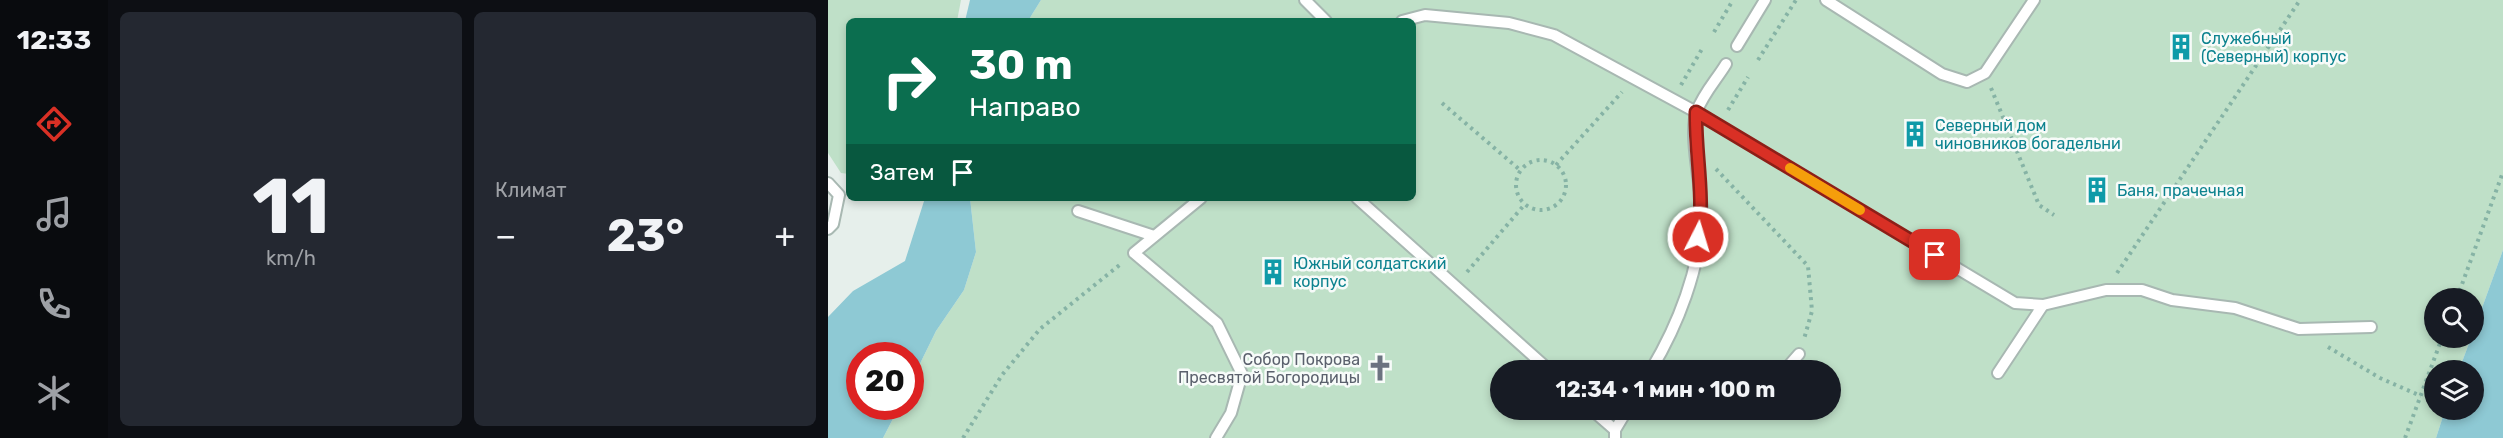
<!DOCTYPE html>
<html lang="ru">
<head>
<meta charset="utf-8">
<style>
	:root { --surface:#171b24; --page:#242831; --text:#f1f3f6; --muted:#9ea1a6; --accent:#d93025 }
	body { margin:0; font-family:Rubik,sans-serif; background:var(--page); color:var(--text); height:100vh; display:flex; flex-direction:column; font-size:22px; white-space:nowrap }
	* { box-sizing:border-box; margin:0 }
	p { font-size:20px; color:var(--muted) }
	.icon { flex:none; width:33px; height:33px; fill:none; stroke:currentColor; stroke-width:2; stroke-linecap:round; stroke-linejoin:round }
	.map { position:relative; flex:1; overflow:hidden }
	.details { display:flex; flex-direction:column; gap:12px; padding:12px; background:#0d0f14; width:720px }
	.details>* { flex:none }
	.top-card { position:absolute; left:18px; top:18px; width:570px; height:183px; border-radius:9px; box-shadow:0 3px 9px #0003; background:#0b6e4f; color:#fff; overflow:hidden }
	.fabs { position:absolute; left:1596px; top:288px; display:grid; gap:12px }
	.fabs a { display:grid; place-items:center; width:60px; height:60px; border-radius:50%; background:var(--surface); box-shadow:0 3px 9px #0003; font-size:30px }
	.speed { position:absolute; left:18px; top:342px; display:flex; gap:12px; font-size:30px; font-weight:700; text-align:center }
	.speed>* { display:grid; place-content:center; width:78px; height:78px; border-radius:50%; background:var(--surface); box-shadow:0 3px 9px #0003; line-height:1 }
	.speed .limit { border:9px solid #d22; background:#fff; color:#111 }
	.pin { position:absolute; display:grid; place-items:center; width:51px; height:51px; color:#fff; margin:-26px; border-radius:12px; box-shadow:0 3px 9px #0006 }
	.me { position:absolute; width:66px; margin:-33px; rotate:5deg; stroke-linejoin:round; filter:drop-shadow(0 0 4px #0008) }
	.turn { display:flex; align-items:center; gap:21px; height:126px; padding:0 24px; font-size:27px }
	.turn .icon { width:78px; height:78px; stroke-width:2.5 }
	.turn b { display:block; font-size:42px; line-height:51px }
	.then { display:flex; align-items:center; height:57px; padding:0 24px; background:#0003; gap:12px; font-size:22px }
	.big { font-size:45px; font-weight:700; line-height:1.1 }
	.details .tile { flex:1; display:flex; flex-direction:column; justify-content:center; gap:9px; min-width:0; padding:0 21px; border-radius:9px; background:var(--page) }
	.details .dial { align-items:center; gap:0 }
	.dial b { font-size:78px; line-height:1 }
	.heat { display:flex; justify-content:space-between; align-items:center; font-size:33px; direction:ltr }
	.details .tiles { flex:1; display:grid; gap:12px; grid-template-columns:repeat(2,1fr) }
	.trip { position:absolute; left:662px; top:360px; width:351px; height:60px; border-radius:30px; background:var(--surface); box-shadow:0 3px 9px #0003; font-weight:700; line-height:60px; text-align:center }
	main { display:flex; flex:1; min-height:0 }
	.menu { display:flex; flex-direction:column; width:108px; justify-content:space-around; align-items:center; background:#090b0e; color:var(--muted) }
	.menu .icon { width:42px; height:42px }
	.menu .active { color:var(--accent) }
	.menu b { font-size:27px; color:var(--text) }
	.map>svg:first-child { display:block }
</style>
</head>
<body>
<main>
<nav class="menu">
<b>12:33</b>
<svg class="icon active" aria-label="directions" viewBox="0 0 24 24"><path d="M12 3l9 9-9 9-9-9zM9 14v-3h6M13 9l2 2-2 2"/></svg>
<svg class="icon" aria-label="music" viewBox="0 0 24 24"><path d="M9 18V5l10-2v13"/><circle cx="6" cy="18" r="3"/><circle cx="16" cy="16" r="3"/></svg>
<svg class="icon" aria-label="phone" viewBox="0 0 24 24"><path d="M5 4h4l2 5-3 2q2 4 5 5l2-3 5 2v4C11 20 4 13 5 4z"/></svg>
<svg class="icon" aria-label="climate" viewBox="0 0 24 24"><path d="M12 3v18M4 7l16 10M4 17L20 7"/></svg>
</nav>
<section class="details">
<div class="tiles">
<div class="tile dial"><b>11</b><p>km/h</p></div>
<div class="tile"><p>Климат</p>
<div class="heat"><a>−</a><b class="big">23°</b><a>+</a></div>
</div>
</div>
</section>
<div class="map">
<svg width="1675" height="438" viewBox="0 0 1675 438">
	<rect width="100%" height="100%" fill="#e6efeb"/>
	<g fill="#bfe0c8" fill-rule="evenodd">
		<polygon points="0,0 133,0 129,21 21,21 21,174 13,173 0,153"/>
		<path d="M213,0H1675V250L1646,330V298H1606V338H1643L1631,370H1606V410H1617L1608,438H55L71,407L82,406L83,382L108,331L136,290L148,252L142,198H585V21H200ZM672,370H1002V410H672Z"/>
	</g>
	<g fill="#8ec9d4">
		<polygon points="142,0 213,0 200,21 137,21"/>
		<polygon points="97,198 142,198 148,252 136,290 108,331 83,382 82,356 32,356 32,406 71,407 55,438 0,438 0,317 25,291 77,261"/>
		<polygon points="1675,250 1675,438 1608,438 1617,410 1646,410 1646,370 1631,370 1643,338 1646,338 1646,330"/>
	</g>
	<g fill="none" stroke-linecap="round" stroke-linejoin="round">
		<g stroke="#a8b8b2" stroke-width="14">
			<g id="service">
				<polyline points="477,0 498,21"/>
				<polyline points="998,0 1114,74 1139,82 1157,73 1206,0"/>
				<polyline points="574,21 597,15 681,23 726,35 868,112 1187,303 1215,305 1278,290 1314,290 1344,300 1407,308 1471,329 1543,327"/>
				<polyline points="909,46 937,0"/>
				<polyline points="0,183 11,195 5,224 0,229"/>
				<polyline points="373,198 306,253 389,323 414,374 403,413 388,438"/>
				<polyline points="529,198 721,370"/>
				<polyline points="250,211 326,236"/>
				<path d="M823,370C850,325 872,269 874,215C874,189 860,133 869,111C875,94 889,79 898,64"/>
				<polyline points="957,370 971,354"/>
				<polyline points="1170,373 1215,305"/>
				<polyline points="764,410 787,430"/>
				<polyline points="787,438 787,430 799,410"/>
			</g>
		</g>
		<g stroke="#86b3a5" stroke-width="4" stroke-dasharray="3 4.5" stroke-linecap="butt">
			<polyline points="886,32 905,0"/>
			<polyline points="930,60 968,0"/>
			<polyline points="853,85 874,49"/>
			<polyline points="1163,88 1211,205 1226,215"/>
			<polyline points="614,103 692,170"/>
			<polyline points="900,110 920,77"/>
			<circle cx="713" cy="185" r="25"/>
			<polyline points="728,165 794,92"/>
			<polyline points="888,169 980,266 984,311 976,339"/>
			<polyline points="639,272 697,204"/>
			<polyline points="1289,273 1472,0"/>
			<polyline points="1629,298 1675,172"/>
			<polyline points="1500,347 1552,378 1593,396"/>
			<polyline points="135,438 174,375 212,329 294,263"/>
			<polyline points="1577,438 1614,338"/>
		</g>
		<use href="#service" stroke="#fff" stroke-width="10"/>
	</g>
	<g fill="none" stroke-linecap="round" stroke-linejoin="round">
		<g stroke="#8d1f18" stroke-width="15">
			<path id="route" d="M870,237C877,196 867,153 868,112L1107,255"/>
		</g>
		<use href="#route" stroke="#d93025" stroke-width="10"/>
		<polyline stroke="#f59e0b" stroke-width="10" points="962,168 1032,210"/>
	</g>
	<defs>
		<g id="building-bare" transform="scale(2.07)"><path d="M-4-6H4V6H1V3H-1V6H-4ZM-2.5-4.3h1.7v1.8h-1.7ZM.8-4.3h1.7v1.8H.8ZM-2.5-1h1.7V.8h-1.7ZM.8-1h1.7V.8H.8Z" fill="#0f9aa8" stroke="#f7fbf9" stroke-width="2.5" paint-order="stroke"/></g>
		<g id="church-bare" transform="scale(2.07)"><path d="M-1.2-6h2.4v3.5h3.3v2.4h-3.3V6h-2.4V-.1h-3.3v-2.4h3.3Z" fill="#6b7280" stroke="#f7fbf9" stroke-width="2.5" paint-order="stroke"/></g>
	</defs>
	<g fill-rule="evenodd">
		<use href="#building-bare" x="1353" y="47"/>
		<use href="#building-bare" x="1087" y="134"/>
		<use href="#building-bare" x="1269" y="190"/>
		<use href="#building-bare" x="445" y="272"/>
		<use href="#church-bare" x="552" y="368"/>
	</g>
	<g text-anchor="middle" stroke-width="5" stroke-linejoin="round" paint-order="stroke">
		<g font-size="16" fill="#0d838f" stroke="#f7fbf9" text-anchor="start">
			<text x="1373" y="44">Служебный<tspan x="1373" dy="18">(Северный) корпус</tspan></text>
			<text x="1107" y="131">Северный дом<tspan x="1107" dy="18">чиновников богадельни</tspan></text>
			<text x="1289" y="196">Баня, прачечная</text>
			<text x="465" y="269">Южный солдатский<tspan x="465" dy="18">корпус</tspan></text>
		</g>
		<g font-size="16" fill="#5b616d" stroke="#f7fbf9" text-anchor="end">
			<text x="532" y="365">Собор Покрова<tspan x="532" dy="18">Пресвятой Богородицы</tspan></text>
		</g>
	</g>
</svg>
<div class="fabs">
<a><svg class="icon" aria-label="search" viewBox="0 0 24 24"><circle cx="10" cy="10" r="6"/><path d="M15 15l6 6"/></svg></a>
<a><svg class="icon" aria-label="layers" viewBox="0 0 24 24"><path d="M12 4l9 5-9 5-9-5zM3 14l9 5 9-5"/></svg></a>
</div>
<div class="speed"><div class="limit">20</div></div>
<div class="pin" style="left:1107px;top:255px;background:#d93025"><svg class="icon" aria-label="arrive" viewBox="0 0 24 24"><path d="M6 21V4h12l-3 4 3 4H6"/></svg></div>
<svg class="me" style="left:870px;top:237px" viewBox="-20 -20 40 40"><circle r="17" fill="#d93025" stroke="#fff" stroke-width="3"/><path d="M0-11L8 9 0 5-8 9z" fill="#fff"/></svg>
<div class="trip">12:34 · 1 мин · 100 m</div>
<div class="top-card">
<div class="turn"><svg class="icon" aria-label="right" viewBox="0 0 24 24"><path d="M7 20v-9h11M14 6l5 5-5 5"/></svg><div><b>30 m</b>Направо</div></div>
<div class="then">Затем<svg class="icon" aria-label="arrive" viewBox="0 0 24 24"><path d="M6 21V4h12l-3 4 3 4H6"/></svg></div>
</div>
</div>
</main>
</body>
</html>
